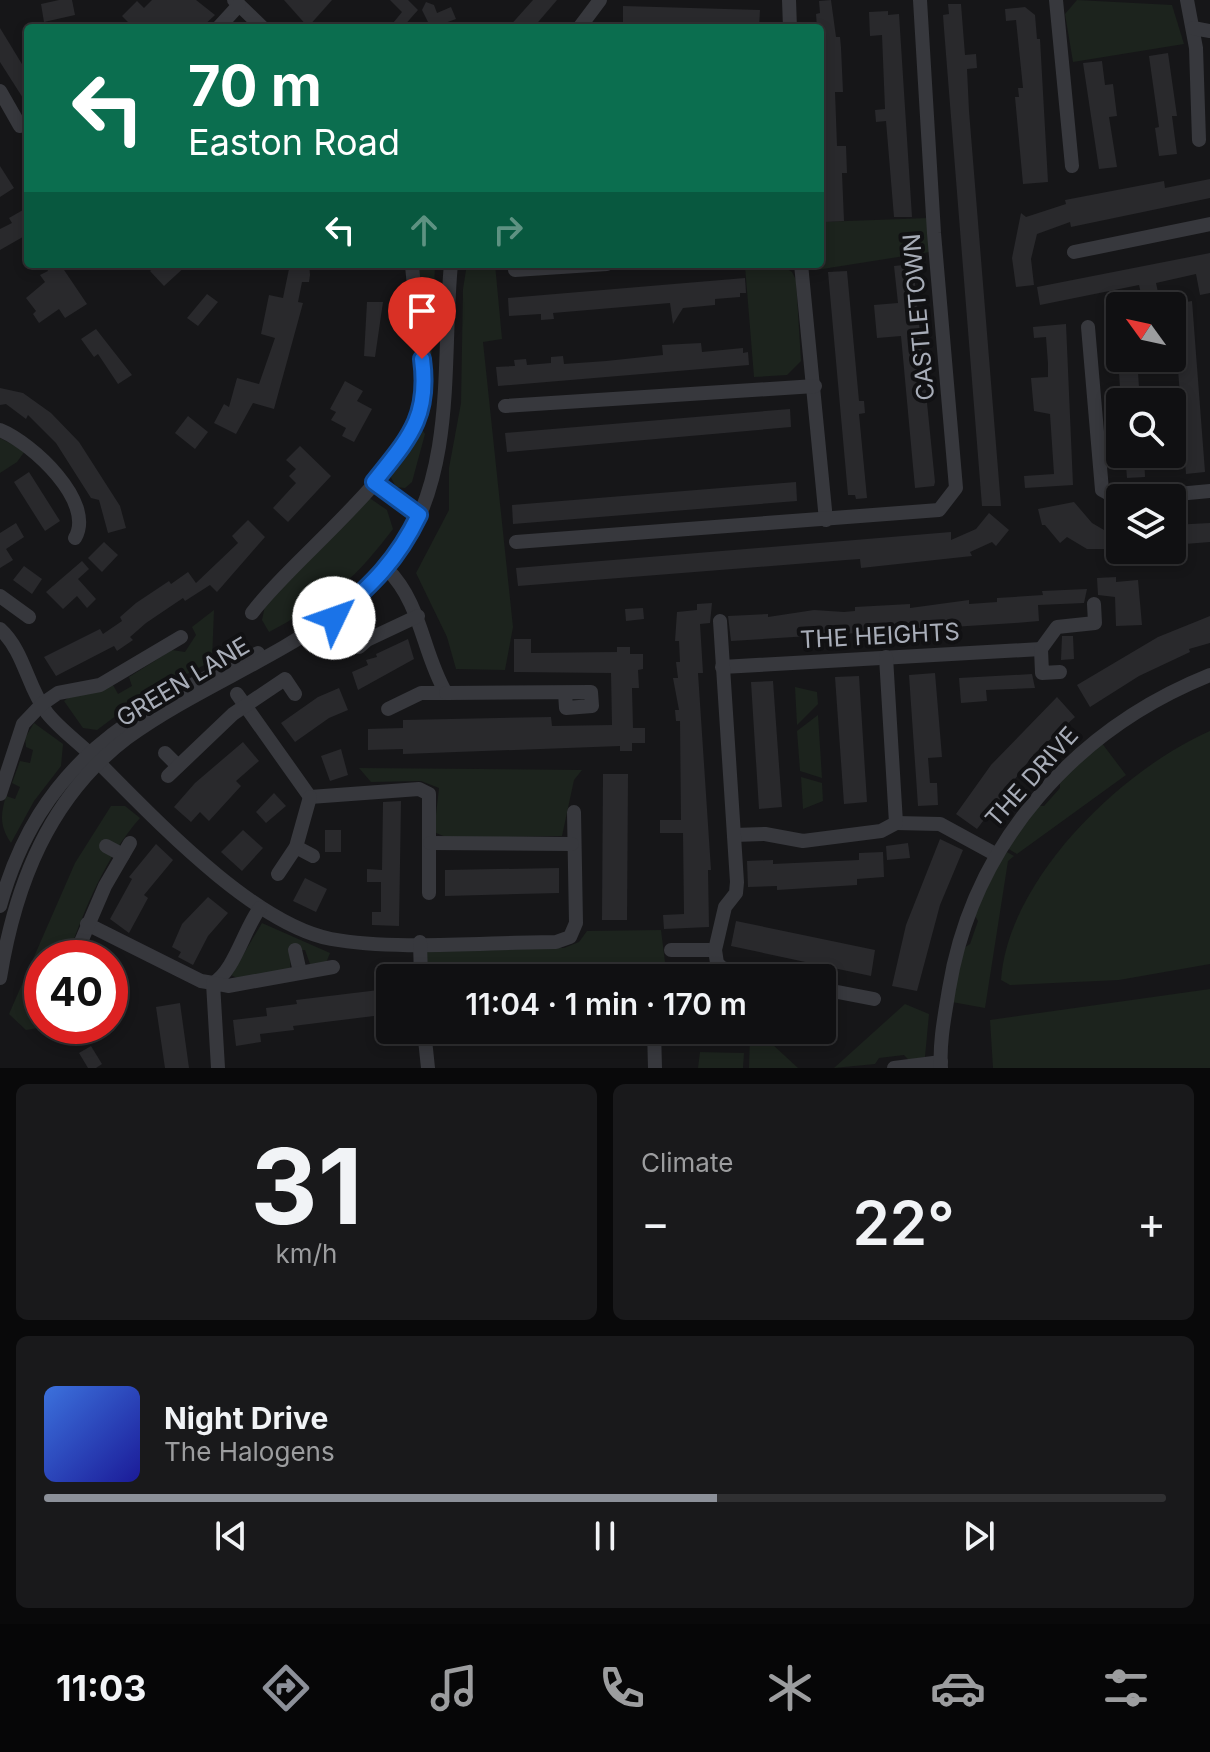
<!DOCTYPE html>
<html lang="en">
<head>
<meta charset="utf-8">
<style>
	:root { --surface:#101012; --page:#19191b; --text:#f1f3f6; --muted:#9c9d9f; --line:#303032; --accent:#8c9099 }
	body { margin:0; font-family:Inter,sans-serif; background:var(--page); color:var(--text); height:100vh; display:flex; flex-direction:column; font-size:30px; white-space:nowrap }
	* { box-sizing:border-box; margin:0 }
	p { font-size:26px; color:var(--muted) }
	.icon { flex:none; width:44px; height:44px; fill:none; stroke:currentColor; stroke-width:2; stroke-linecap:round; stroke-linejoin:round }
	.map { position:relative; height:1068px; overflow:hidden }
	.side { display:flex; flex-direction:column; gap:16px; padding:16px; background:#09090a; flex:1 }
	.side>* { flex:none }
	.hud { position:absolute; left:24px; top:24px; width:800px; height:244px; border-radius:8px; box-shadow:0 4px 12px #0003,0 0 0 2px var(--line); background:#0b6e4f; color:#fff; overflow:hidden }
	.needle { width:52px; rotate:303deg }
	.buttons { position:absolute; left:1106px; top:292px; display:grid; gap:16px }
	.buttons a { display:grid; place-items:center; width:80px; height:80px; border-radius:8px; background:var(--surface); box-shadow:0 4px 12px #0003,0 0 0 2px var(--line); font-size:40px }
	.speed { position:absolute; left:24px; top:940px; display:flex; gap:16px; font-size:40px; font-weight:700; text-align:center }
	.speed>* { display:grid; place-content:center; width:104px; height:104px; border-radius:50%; background:var(--surface); box-shadow:0 4px 12px #0003,0 0 0 2px var(--line); line-height:1 }
	.speed .limit { border:12px solid #d22; background:#fff; color:#111 }
	.pin { position:absolute; display:grid; place-items:center; width:68px; height:68px; color:#fff; margin:-82px -34px; border-radius:50% 50% 50% 0; rotate:-45deg; box-shadow:0 0 8px #0007 }
	.pin .icon { rotate:45deg }
	.me { position:absolute; width:88px; margin:-44px; rotate:48deg; stroke-linejoin:round; filter:drop-shadow(0 0 6px #0008) }
	.turn { display:flex; align-items:center; gap:28px; height:168px; padding:0 32px; font-size:36px }
	.turn .icon { width:104px; height:104px; stroke-width:2.5 }
	.turn b { display:block; font-size:56px; line-height:68px }
	.lanes { display:flex; align-items:center; height:76px; padding:0 32px; background:#0003; justify-content:center; gap:40px; direction:ltr }
	.lanes .off { opacity:.35 }
	.big { font-size:60px; font-weight:600; line-height:1.1 }
	.side .tile { flex:1; display:flex; flex-direction:column; justify-content:center; gap:12px; min-width:0; padding:0 28px; border-radius:12px; background:var(--page) }
	.side .dial { align-items:center; gap:0 }
	.dial b { font-size:104px; line-height:1 }
	.song { display:flex; align-items:center; gap:24px }
	.cover { width:96px; height:96px; border-radius:12px; background:linear-gradient(135deg,hsl(220 70% 55%),hsl(240 70% 35%)) }
	.played { height:8px; border-radius:4px; background:linear-gradient(90deg,var(--accent) 60%,var(--line) 60%) }
	.keys { display:flex; justify-content:space-around; direction:ltr }
	.heat { display:flex; justify-content:space-between; align-items:center; font-size:44px; direction:ltr }
	.side .tiles { flex:1; display:grid; gap:16px; grid-template-columns:1fr 1fr }
	.tile:last-child { grid-column:span 2 }
	.trip { position:absolute; left:376px; top:964px; width:460px; height:80px; border-radius:8px; background:var(--surface); box-shadow:0 4px 12px #0003,0 0 0 2px var(--line); font-weight:600; line-height:80px; text-align:center }
	.tab-bar { display:flex; height:128px; justify-content:space-around; align-items:center; background:#060607; color:var(--muted) }
	.tab-bar .icon { width:56px; height:56px }
	.tab-bar .selected { color:var(--accent) }
	.tab-bar b { font-size:36px; color:var(--text) }
	.map>svg:first-child { display:block }
</style>
</head>
<body>
<div class="map">
<svg width="1210" height="1068" viewBox="0 0 1210 1068">
	<rect width="100%" height="100%" fill="#161618"/>
	<g fill="#1c231d">
		<polygon points="1077,0 1172,5 1184,44 1073,62 1065,14"/>
		<polygon points="929,218 930,252 816,270 815,264 820,264 820,222"/>
		<polygon points="415,264 435,264 431,369"/>
		<polygon points="467,264 495,264 502,339 483,342 513,627 505,670 456,669 447,637 416,573 449,510 449,468 461,403 463,289"/>
		<polygon points="779,264 792,272 796,280 801,361 787,375 754,377 745,266"/>
		<polygon points="421,428 425,434 412,482 405,488 396,487 388,472"/>
		<polygon points="0,438 25,451 17,462 0,473"/>
		<path d="M368,497L387,510L393,529C351,584 330,599 269,632L262,620L265,606Z"/>
		<polygon points="214,610 212,661 137,700 97,730 83,728 64,701 72,695 113,685 118,694 132,686 129,677 172,650 185,652 196,635 192,627"/>
		<polygon points="795,687 817,692 818,704 797,725"/>
		<polygon points="818,715 822,778 800,771 797,731"/>
		<path d="M34,723L63,744L61,766L34,801L11,843C0,826 0,816 6,796L15,799L20,787L12,783L20,761L30,763L33,750L26,747L25,738Z"/>
		<path d="M1210,731V964L1119,980L1010,985L1001,980C1008,879 1121,770 1210,731Z"/>
		<polygon points="1101,742 1126,775 1017,854 1007,848 1037,806 1044,806 1060,788 1060,780"/>
		<polygon points="359,768 582,770 574,780 562,836 448,838 434,832 439,788 421,781 371,782"/>
		<polygon points="801,777 822,783 823,801 803,809"/>
		<path d="M111,806H125L140,818C105,858 85,908 67,958H42V1026H50L26,1030L9,1014L75,863Z"/>
		<polygon points="1005,851 1014,856 1008,861 985,1008 952,1002 964,948 970,944 978,921 974,914"/>
		<polygon points="262,923 330,953 326,963 310,964 305,950 291,950 290,969 239,979 231,975"/>
		<polygon points="661,930 667,978 560,972 421,975 420,942 564,948 579,942 587,931"/>
		<polygon points="1210,989 1210,1068 993,1068 990,1020"/>
		<polygon points="905,1004 929,1014 925,1057 909,1060 904,1055 879,1058 875,1064 834,1068"/>
		<polygon points="756,1030 757,1030 798,1068 749,1068 750,1035"/>
		<polygon points="700,1052 744,1053 743,1068 698,1068"/>
	</g>
	<g fill="#29292c">
		<polygon points="59,0 72,0 75,15 44,22 41,4"/>
		<polygon points="152,0 196,0 215,15 201,28 134,28 122,16 137,1 144,8"/>
		<polygon points="284,0 332,0 308,27"/>
		<polygon points="390,0 408,0 418,10 402,28 389,28 402,12"/>
		<polygon points="533,0 557,0 533,28 508,28"/>
		<polygon points="831,0 836,37 840,37 841,48 843,92 835,92 837,146 846,146 847,173 842,173 844,221 825,222 824,179 820,179 820,28 817,28 816,14 820,13 819,1"/>
		<polygon points="426,2 434,5 437,13 451,7 456,19 431,28 422,10"/>
		<polygon points="948,4 961,4 965,55 976,54 977,68 967,69 969,111 1001,506 982,506 944,29 943,15 949,14"/>
		<polygon points="623,6 760,10 759,28 623,25"/>
		<polygon points="1025,7 1035,15 1037,39 1040,39 1048,182 1023,184 1015,97 1019,97 1018,88 1023,88 1016,20 1006,21 1005,9"/>
		<polygon points="888,11 888,15 899,14 912,217 894,217 886,121 876,122 875,110 885,109 882,35 870,36 869,12"/>
		<polygon points="0,28 28,74 28,106 0,62"/>
		<polygon points="1168,53 1177,116 1172,116 1177,154 1159,156 1155,128 1159,127 1149,56"/>
		<polygon points="1102,61 1105,85 1113,84 1117,116 1109,117 1117,167 1099,169 1083,63"/>
		<polygon points="0,166 14,188 0,197"/>
		<polygon points="1210,179 1210,198 1071,227 1070,222 1037,234 1031,259 1034,285 1016,287 1012,258 1021,213 1026,217 1066,204 1065,200 1164,181 1165,188"/>
		<polygon points="23,210 28,220 28,234 0,250 0,229 12,223 9,218"/>
		<polygon points="1210,253 1210,293 1200,295 1196,274 1156,283 1161,306 1144,306 1139,285 1040,305 1037,287"/>
		<polygon points="44,264 60,264 87,304 65,318 59,309 39,323 33,314 36,311 26,298 45,282 40,275 48,271"/>
		<polygon points="158,264 188,264 164,286 150,271"/>
		<polygon points="290,264 309,264 310,275 309,282 302,282 298,302 303,303 274,409 253,403 236,434 214,423 224,404 229,407 237,378 259,384 275,338 261,334 269,295 283,298"/>
		<polygon points="913,264 935,482 934,486 915,488 901,336 877,338 874,305 898,303 894,266"/>
		<polygon points="847,271 859,401 864,401 865,413 859,414 867,498 856,499 855,495 848,495 828,272"/>
		<polygon points="745,278 746,293 740,293 740,297 715,299 715,305 683,308 673,324 670,303 553,313 554,319 541,320 541,314 509,316 508,298"/>
		<polygon points="207,294 218,302 198,326 187,318"/>
		<polygon points="1192,301 1205,472 1186,474 1173,304"/>
		<polygon points="367,302 383,302 375,357 364,356"/>
		<polygon points="1066,324 1073,485 1025,488 1024,476 1054,474 1050,414 1034,411 1031,378 1048,377 1048,364 1046,337 1034,338 1033,327"/>
		<polygon points="96,329 132,375 118,384 98,354 94,357 81,339"/>
		<polygon points="701,343 702,352 743,348 743,353 748,352 749,365 498,386 496,367 515,366 514,360 526,359 527,365 551,363 551,357 563,356 564,364 606,361 663,355 662,345"/>
		<polygon points="1118,358 1137,358 1140,402 1121,402"/>
		<polygon points="345,381 363,391 357,401 372,409 354,442 342,436 346,428 331,420 336,412 330,409"/>
		<polygon points="0,388 23,393 51,413 79,442 120,506 126,528 108,533 99,500 91,498 56,443 28,415 26,419 6,404 0,405"/>
		<polygon points="790,409 791,427 507,452 505,433"/>
		<polygon points="188,416 208,432 195,449 175,433"/>
		<polygon points="300,446 331,476 288,522 273,508 296,483 289,476 296,469 286,460"/>
		<polygon points="1125,454 1144,454 1145,477 1127,478"/>
		<polygon points="29,472 60,521 45,531 14,482"/>
		<polygon points="796,482 797,501 513,524 512,505"/>
		<polygon points="1074,502 1092,523 1104,530 1120,530 1120,549 1087,549 1067,537 1060,543 1045,525 1042,525 1038,509"/>
		<polygon points="989,513 1009,530 996,546 992,542 970,552 972,556 861,568 860,559 846,560 518,586 516,568 951,532 951,540 976,529"/>
		<polygon points="248,520 265,537 217,592 210,585 185,601 183,598 146,623 130,637 133,640 117,651 114,646 56,676 44,657 100,629 103,634 122,621 120,617 136,603 169,581 171,584 188,572 196,583 238,543 232,536"/>
		<polygon points="16,523 24,537 6,549 13,560 0,568 0,533"/>
		<polygon points="1210,523 1210,542 1172,545 1172,525"/>
		<polygon points="104,542 118,555 102,572 88,558"/>
		<polygon points="82,561 89,569 78,579 96,599 87,608 77,596 63,609 46,592"/>
		<polygon points="24,566 42,579 32,594 13,580"/>
		<polygon points="1116,577 1116,582 1138,580 1142,625 1116,626 1115,597 1098,595 1097,578"/>
		<polygon points="1087,589 1084,603 1038,605 1039,621 1015,623 731,641 728,616 768,614 768,617 814,610 844,612 855,611 855,607 910,604 910,608 969,600 969,604 997,602 997,598 1043,595 1042,591"/>
		<polygon points="712,603 710,623 700,624 703,673 698,673 711,870 708,870 709,927 664,929 663,915 684,914 683,833 660,833 660,820 681,820 680,721 676,721 675,710 679,710 673,678 678,678 676,662 680,662 679,641 675,641 677,612 697,610 697,604"/>
		<polygon points="643,608 644,619 626,621 625,609"/>
		<polygon points="1210,616 1210,643 1189,649 1190,652 1139,676 1090,707 1077,685 1158,637"/>
		<polygon points="1062,636 1073,636 1074,659 1061,660"/>
		<polygon points="408,639 414,659 358,690 352,672 368,665 366,660 377,657 376,654"/>
		<polygon points="514,639 531,639 531,653 617,652 617,647 630,647 630,654 643,654 643,669 638,670 639,688 632,688 633,728 645,728 645,743 632,743 632,751 620,751 620,746 403,754 403,749 368,750 368,729 403,728 403,720 551,717 552,726 612,725 611,673 514,672"/>
		<polygon points="935,673 942,757 928,758 930,783 937,783 938,805 918,806 909,675"/>
		<polygon points="1032,674 1035,688 986,690 987,701 961,703 959,678"/>
		<polygon points="859,676 867,802 844,804 835,677"/>
		<polygon points="773,681 782,807 759,809 751,682"/>
		<polygon points="339,688 348,710 329,718 295,742 281,723 318,697"/>
		<polygon points="1057,697 1075,717 1034,754 977,829 956,814 991,765"/>
		<polygon points="243,742 259,761 236,781 241,786 209,821 200,812 191,822 174,807 195,783"/>
		<polygon points="341,749 348,775 330,781 321,756"/>
		<polygon points="603,774 628,774 627,920 602,920"/>
		<polygon points="274,793 286,806 266,823 256,812"/>
		<polygon points="401,801 399,926 372,925 372,912 381,912 381,882 367,882 367,869 382,870 383,802"/>
		<polygon points="243,830 263,848 242,871 221,852"/>
		<rect x="325" y="830" width="16" height="22"/>
		<polygon points="940,839 963,850 940,905 917,991 892,986 906,925"/>
		<polygon points="908,843 910,858 887,860 886,846"/>
		<polygon points="156,844 173,860 144,895 148,898 129,933 110,919 132,879 129,877"/>
		<polygon points="883,852 884,877 857,879 857,885 777,890 777,886 748,887 747,861 773,860 773,864 859,860 859,853"/>
		<polygon points="559,868 559,893 445,896 445,870"/>
		<polygon points="305,878 327,889 316,912 293,901"/>
		<polygon points="208,897 228,913 208,936 193,965 178,957 181,952 172,947 182,924"/>
		<polygon points="736,921 875,950 871,976 731,946"/>
		<polygon points="387,989 390,1014 293,1026 294,1030 260,1034 261,1042 236,1046 233,1020 267,1016 266,1008 297,1004 296,1000"/>
		<polygon points="180,1003 189,1068 165,1068 156,1007"/>
		<polygon points="436,1030 461,1030 462,1040 436,1041"/>
		<polygon points="712,1030 744,1030 722,1045"/>
		<polygon points="91,1046 102,1064 96,1068 88,1068 79,1053"/>
	</g>
	<g fill="none" stroke-linecap="round" stroke-linejoin="round">
		<g stroke="#37383d" stroke-width="14">
			<polyline points="234,0 263,28"/>
			<polyline points="789,0 790,28"/>
			<polyline points="1056,0 1072,166"/>
			<polyline points="1187,0 1196,48 1199,140"/>
			<polyline points="218,28 239,5"/>
			<polyline points="579,28 600,0"/>
			<polyline points="1193,28 1210,31"/>
			<polyline points="0,91 20,126"/>
			<polyline points="1074,252 1210,224"/>
			<polyline points="801,264 826,520"/>
			<polyline points="515,270 607,264"/>
			<polyline points="1088,327 1102,490 1120,500"/>
			<polyline points="505,406 815,386"/>
			<path d="M0,430C32,443 96,502 75,538"/>
			<polyline points="374,482 419,515"/>
			<polyline points="1135,498 1210,491"/>
			<polyline points="516,542 939,510 956,488 934,233 920,0"/>
			<path d="M387,569C422,604 422,652 446,693H421L388,709"/>
			<polyline points="0,596 29,617"/>
			<path d="M252,613C295,555 419,464 425,393C428,356 414,303 412,264"/>
			<path d="M0,629C25,652 27,687 47,713C58,727 74,739 87,751C146,809 249,923 331,939C397,951 487,942 556,942L570,937L576,923L574,812"/>
			<polyline points="359,647 367,640 418,616"/>
			<polyline points="722,667 1041,649"/>
			<polyline points="1060,672 1042,673 1041,649 1057,627 1095,623 1094,604"/>
			<polyline points="446,693 591,692 592,706 566,708 565,693"/>
			<polyline points="237,694 310,797 419,789 429,794 429,893"/>
			<polyline points="165,753 178,766"/>
			<polyline points="168,776 233,714 285,679 295,694"/>
			<polyline points="0,794 23,724 42,704 58,693 100,685 181,637"/>
			<polyline points="896,823 940,824 995,854"/>
			<polyline points="734,835 765,834 803,841 881,831 896,823 886,657"/>
			<polyline points="430,843 572,844"/>
			<polyline points="106,846 123,855"/>
			<polyline points="296,847 313,856"/>
			<polyline points="278,874 296,847 310,797"/>
			<path d="M0,906C40,763 131,711 258,653"/>
			<path d="M87,924L201,981L213,983C234,972 244,929 260,908"/>
			<polyline points="420,942 421,978"/>
			<polyline points="295,950 300,972"/>
			<polyline points="671,950 715,950 717,963 722,968 771,978"/>
			<polyline points="715,950 725,907 736,893 737,882 720,621"/>
			<polyline points="74,958 105,886 130,843"/>
			<polyline points="453,973 560,972 617,978"/>
			<path d="M0,978C15,885 49,797 127,738C175,703 232,677 284,647C328,621 375,592 403,547C456,464 442,357 451,264"/>
			<polyline points="822,989 874,999"/>
			<polyline points="424,1030 428,1068"/>
			<polyline points="654,1030 655,1068"/>
			<polyline points="218,1068 213,983 228,986 333,967"/>
			<polyline points="894,1068 941,1062"/>
			<path d="M941,1068C939,1043 945,1014 949,989C973,843 1075,729 1210,675"/>
		</g>
	</g>
	<g fill="none" stroke-linecap="round" stroke-linejoin="round">
		<g stroke="#114b97" stroke-width="20">
			<path id="route" d="M334,618C372,584 397,561 419,515L374,482C408,439 430,418 422,359"/>
		</g>
		<use href="#route" stroke="#1a73e8" stroke-width="14"/>
	</g>
	<g text-anchor="middle" stroke-width="8" stroke-linejoin="round" paint-order="stroke">
		<g font-size="24" fill="#a8adb8" stroke="#111113">
			<text transform="translate(919 317) rotate(-95)" y="8">CASTLETOWN</text>
			<text transform="translate(880 636) rotate(-3)" y="8">THE HEIGHTS</text>
			<text transform="translate(183 682) rotate(-31)" y="8">GREEN LANE</text>
			<text transform="translate(1032 777) rotate(-48)" y="8">THE DRIVE</text>
		</g>
	</g>
</svg>
<div class="buttons">
<a><svg class="needle" viewBox="-14 -14 28 28"><path d="M0-13l5 13h-10z" fill="#e53935"/><path d="M0 13l5-13h-10z" fill="#9c9d9f"/></svg></a>
<a><svg class="icon" aria-label="search" viewBox="0 0 24 24"><circle cx="10" cy="10" r="6"/><path d="M15 15l6 6"/></svg></a>
<a><svg class="icon" aria-label="layers" viewBox="0 0 24 24"><path d="M12 4l9 5-9 5-9-5zM3 14l9 5 9-5"/></svg></a>
</div>
<div class="speed"><div class="limit">40</div></div>
<div class="pin" style="left:422px;top:359px;background:#d93025"><svg class="icon" aria-label="arrive" viewBox="0 0 24 24"><path d="M6 21V4h12l-3 4 3 4H6"/></svg></div>
<svg class="me" style="left:334px;top:618px" viewBox="-20 -20 40 40"><circle r="19" fill="#fff"/><path d="M0-13L10 11 0 6-10 11z" fill="#1a73e8"/></svg>
<div class="trip">11:04 · 1 min · 170 m</div>
<div class="hud">
<div class="turn"><svg class="icon" aria-label="left" viewBox="0 0 24 24"><path d="M17 20v-9H6M10 6l-5 5 5 5"/></svg><div><b>70 m</b>Easton Road</div></div>
<div class="lanes"><svg class="icon" aria-label="left" viewBox="0 0 24 24"><path d="M17 20v-9H6M10 6l-5 5 5 5"/></svg><svg class="icon off" aria-label="ahead" viewBox="0 0 24 24"><path d="M12 20V5M6 11l6-6 6 6"/></svg><svg class="icon off" aria-label="right" viewBox="0 0 24 24"><path d="M7 20v-9h11M14 6l5 5-5 5"/></svg></div>
</div>
</div>
<section class="side">
<div class="tiles">
<div class="tile dial"><b>31</b><p>km/h</p></div>
<div class="tile"><p>Climate</p>
<div class="heat"><a>−</a><b class="big">22°</b><a>+</a></div>
</div>
<div class="tile">
<div class="song"><i class="cover"></i><div><b>Night Drive</b><p>The Halogens</p></div></div>
<div class="played"></div>
<div class="keys"><svg class="icon" aria-label="previous" viewBox="0 0 24 24"><path d="M18 5L8 12l10 7zM5 5v14"/></svg><svg class="icon" aria-label="pause" viewBox="0 0 24 24"><path d="M8 5v14M16 5v14"/></svg><svg class="icon" aria-label="next" viewBox="0 0 24 24"><path d="M6 5l10 7-10 7zM19 5v14"/></svg></div>
</div>
</div>
</section>
<nav class="tab-bar">
<b>11:03</b>
<svg class="icon selected" aria-label="directions" viewBox="0 0 24 24"><path d="M12 3l9 9-9 9-9-9zM9 14v-3h6M13 9l2 2-2 2"/></svg>
<svg class="icon" aria-label="music" viewBox="0 0 24 24"><path d="M9 18V5l10-2v13"/><circle cx="6" cy="18" r="3"/><circle cx="16" cy="16" r="3"/></svg>
<svg class="icon" aria-label="phone" viewBox="0 0 24 24"><path d="M5 4h4l2 5-3 2q2 4 5 5l2-3 5 2v4C11 20 4 13 5 4z"/></svg>
<svg class="icon" aria-label="climate" viewBox="0 0 24 24"><path d="M12 3v18M4 7l16 10M4 17L20 7"/></svg>
<svg class="icon" aria-label="car" viewBox="0 0 24 24"><path d="M5 17H2v-5l4-1 3-4h7l3 4 3 1v5h-3M9 17h6M6 11h13"/><circle cx="7" cy="17" r="2"/><circle cx="17" cy="17" r="2"/></svg>
<svg class="icon" aria-label="filters" viewBox="0 0 24 24"><path d="M4 7h16M4 17h16"/><circle cx="9" cy="7" r="2"/><circle cx="15" cy="17" r="2"/></svg>
</nav>
</body>
</html>
